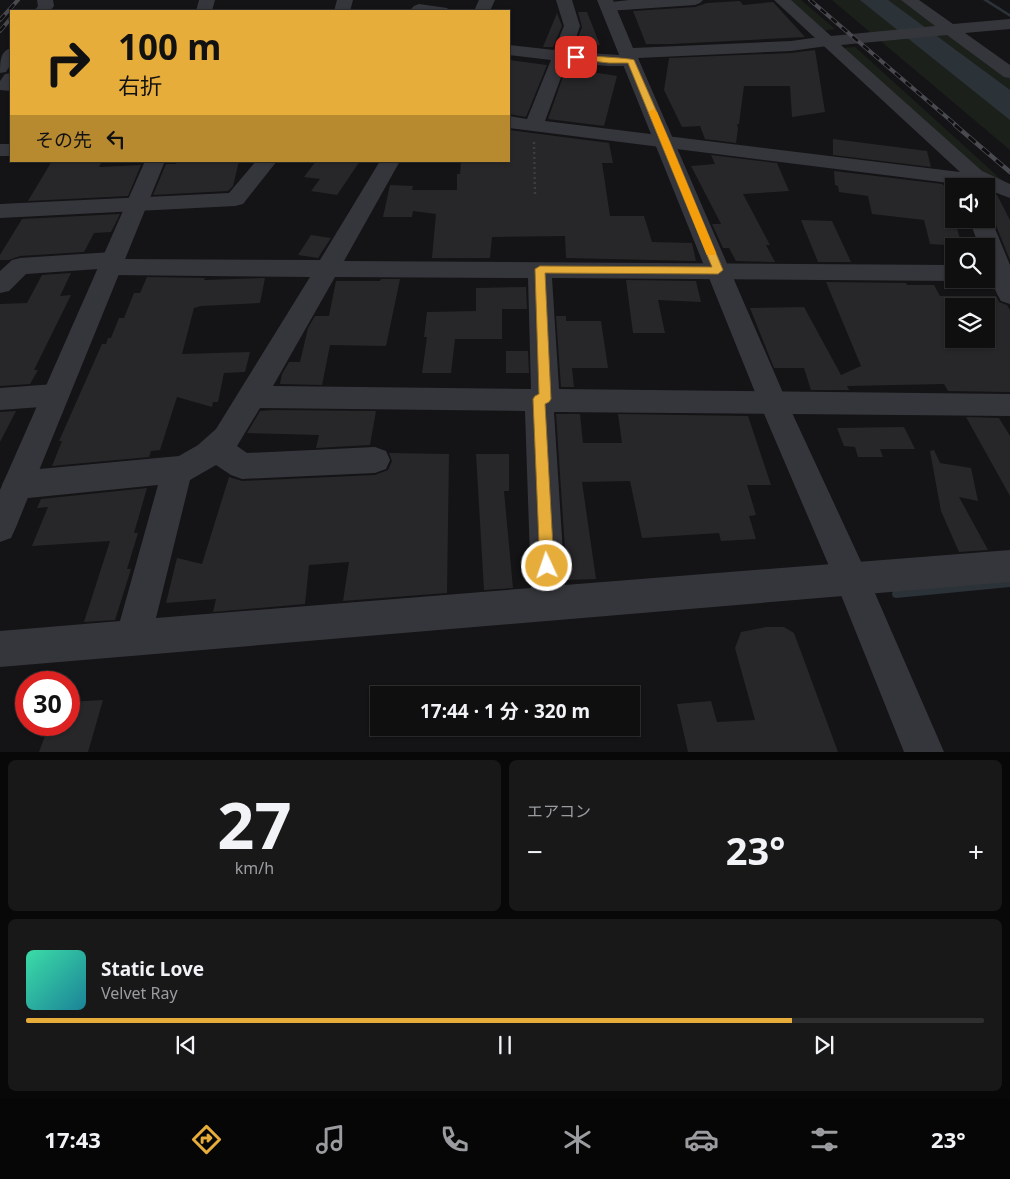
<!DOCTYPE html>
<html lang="ja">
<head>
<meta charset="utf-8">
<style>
	:root { --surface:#0f0f10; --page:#181819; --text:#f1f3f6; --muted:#9b9c9f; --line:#2f2f30; --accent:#e7ad3b }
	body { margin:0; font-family:"Noto Sans","Noto Sans JP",sans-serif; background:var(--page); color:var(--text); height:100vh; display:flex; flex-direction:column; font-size:19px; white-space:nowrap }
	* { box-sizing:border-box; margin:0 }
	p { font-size:16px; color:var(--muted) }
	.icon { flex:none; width:28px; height:28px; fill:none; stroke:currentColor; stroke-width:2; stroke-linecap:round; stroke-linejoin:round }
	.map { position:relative; height:752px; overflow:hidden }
	.panel { display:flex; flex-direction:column; gap:8px; padding:8px; background:#080809; flex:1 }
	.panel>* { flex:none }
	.banner { position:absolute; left:10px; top:10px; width:500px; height:152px; border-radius:0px; box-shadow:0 1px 4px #0004,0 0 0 1px var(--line); background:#e7ad3b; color:#111; overflow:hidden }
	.tools { position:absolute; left:945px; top:178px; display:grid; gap:10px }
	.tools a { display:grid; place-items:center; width:50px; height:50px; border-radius:0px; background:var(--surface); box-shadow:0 1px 4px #0004,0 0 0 1px var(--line); font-size:25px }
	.speed { position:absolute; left:15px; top:671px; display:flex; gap:10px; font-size:25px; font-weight:700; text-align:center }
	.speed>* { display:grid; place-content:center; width:65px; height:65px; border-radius:50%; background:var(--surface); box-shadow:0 1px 4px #0004,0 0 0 1px var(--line); line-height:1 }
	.speed .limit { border:8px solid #d22; background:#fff; color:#111 }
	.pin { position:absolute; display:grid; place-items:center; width:42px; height:42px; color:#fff; margin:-21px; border-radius:10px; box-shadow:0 2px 8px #0006 }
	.me { position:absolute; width:55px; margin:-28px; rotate:357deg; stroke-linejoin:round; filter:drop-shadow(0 0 4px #0008) }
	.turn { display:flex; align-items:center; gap:18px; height:105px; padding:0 25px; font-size:22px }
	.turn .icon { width:65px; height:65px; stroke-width:2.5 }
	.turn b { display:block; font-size:35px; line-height:42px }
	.then { display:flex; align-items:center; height:48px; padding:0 25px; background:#0003; gap:10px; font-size:19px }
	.big { font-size:38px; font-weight:700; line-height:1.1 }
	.panel .widget { flex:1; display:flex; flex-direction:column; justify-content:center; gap:8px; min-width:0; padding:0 18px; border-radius:8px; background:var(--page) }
	.panel .dial { align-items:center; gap:0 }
	.dial b { font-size:65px; line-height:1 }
	.song { display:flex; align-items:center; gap:15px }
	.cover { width:60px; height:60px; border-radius:8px; background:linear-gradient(135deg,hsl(160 70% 55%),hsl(190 70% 35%)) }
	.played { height:5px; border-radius:2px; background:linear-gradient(90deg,var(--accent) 80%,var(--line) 80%) }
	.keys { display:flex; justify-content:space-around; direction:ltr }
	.heat { display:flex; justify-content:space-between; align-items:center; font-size:28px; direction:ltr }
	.panel .tiles { flex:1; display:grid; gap:8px; grid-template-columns:1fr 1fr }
	.widget:last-child { grid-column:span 2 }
	.trip { position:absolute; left:370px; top:686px; width:270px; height:50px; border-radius:0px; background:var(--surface); box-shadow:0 1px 4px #0004,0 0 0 1px var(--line); font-weight:700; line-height:50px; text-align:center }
	.tab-bar { display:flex; height:80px; justify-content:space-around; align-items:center; background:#060606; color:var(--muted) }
	.tab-bar .icon { width:35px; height:35px }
	.tab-bar .current { color:var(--accent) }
	.tab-bar b { font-size:22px; color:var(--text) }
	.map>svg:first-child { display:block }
</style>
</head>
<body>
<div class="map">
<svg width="1010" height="752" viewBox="0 0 1010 752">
	<rect width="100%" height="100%" fill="#141416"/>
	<g fill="#1b201b">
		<polygon points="786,0 801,0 835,29 820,31"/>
		<polygon points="832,0 909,0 1010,73 1010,150"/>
		<polygon points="855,47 1006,184 975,175 839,48"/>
	</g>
	<polygon fill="#2b3339" points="860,0 888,0 1010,90 1010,120"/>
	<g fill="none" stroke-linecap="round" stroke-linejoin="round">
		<g fill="#2b3339" fill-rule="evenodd">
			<polygon points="983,0 988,0 1010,14 1010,17"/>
			<polygon points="1010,579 1010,587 896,598 893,597 892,594 893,591 896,590"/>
		</g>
	</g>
	<g fill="#27272a" fill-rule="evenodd">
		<polygon points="740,1 743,5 773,2 805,37 671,44 646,44 633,11 695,7 707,3"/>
		<polygon points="578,12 587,12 600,45 575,46 582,27"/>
		<polygon points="557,13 562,26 553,47 543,47"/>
		<polygon points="815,50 825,112 792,117 790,86 744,86 739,124 737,124 738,128 736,143 705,139 700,126 682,127 664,90 669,58 791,53"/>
		<polygon points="509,60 547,65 526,117 509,114"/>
		<polygon points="566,68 617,76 604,126 548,119"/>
		<polygon points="509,130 609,143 613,163 602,163 610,216 644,216 652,242 692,243 696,261 566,258 565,236 492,237 490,258 432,258 436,214 413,211 412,217 383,217 390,185 413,186 412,190 457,190 457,174 460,174 461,161 509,161"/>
		<polygon points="833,139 927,151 931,167 833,155"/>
		<polygon points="711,155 777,163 789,191 743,194 770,245 766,245 775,262 736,261 729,248 723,248 712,224 721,224 691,166 715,164"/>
		<polygon points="52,161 102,161 99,167 141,165 128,196 28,201"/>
		<polygon points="177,161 239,161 233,186 228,191 153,195 166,164 176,164"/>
		<polygon points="316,161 360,161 337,195 311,191 320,179 304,177"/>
		<polygon points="834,171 942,184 945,186 962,246 930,244 924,220 872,214 868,196 839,192 838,186 835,185"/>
		<polygon points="986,192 997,195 1010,220 1010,260 993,218 986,212"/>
		<polygon points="120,214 111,232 94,233 84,252 20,256 9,260 0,260 0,255 22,219"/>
		<polygon points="801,220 832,221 851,262 818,262"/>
		<polygon points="311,235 331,238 318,258 298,255"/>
		<polygon points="71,273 60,296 71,295 34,370 38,370 30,384 0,386 0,304 27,303 42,275"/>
		<polygon points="147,277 205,278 204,280 265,278 260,303 201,306 194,308 182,354 250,352 245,372 224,373 218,402 213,402 212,407 177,397 160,450 151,451 149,457 52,466 62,441 59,441 102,344 106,344 108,338 111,338 119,318 124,318 134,293 140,293"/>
		<polygon points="381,279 400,279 386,346 330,345 322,385 280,384 282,374 289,362 300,362 308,328 315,316 329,316 336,281 380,281"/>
		<polygon points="626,280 696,281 701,302 658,300 665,333 633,333"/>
		<path d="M826,282L906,283L907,285H934L940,296H996L999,302L1007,305L1010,310V392L948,391L944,384L847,386L849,390H811L804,368H774L750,308L804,307L841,375L861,366ZM954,306H986V339H954Z"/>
		<polygon points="526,287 527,309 502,309 502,339 455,339 451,373 422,373 427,337 424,337 427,312 476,311 476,288"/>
		<polygon points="556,316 566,316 566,321 601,321 608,368 572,368 574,387 561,387"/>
		<polygon points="506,351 528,351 529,373 506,373"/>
		<polygon points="274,410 376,411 370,445 316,448 319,435 247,433 260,411"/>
		<polygon points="16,411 0,442 0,412"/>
		<polygon points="556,414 580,414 583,443 622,443 618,414 748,416 771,485 747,485 756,515 749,516 756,539 721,541 719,533 642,538 630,481 582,482 596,579 567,580"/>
		<polygon points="966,417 999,418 1010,436 1010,496"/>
		<polygon points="904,427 915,449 880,449 883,457 858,457 855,447 844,446 837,428"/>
		<polygon points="934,450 940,463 971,468 978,501 959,497 988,550 959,552 941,511 930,451"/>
		<polygon points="389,453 449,454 447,593 343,601 349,562 309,565 305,604 213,612 216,599 166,603 177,558 202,564 229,477 242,481 375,475 388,470 392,461"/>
		<polygon points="476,454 509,454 509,491 504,491 513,588 484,590"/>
		<polygon points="147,488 134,533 138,533 127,569 131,569 115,620 84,622 110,541 32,546 48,507 37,508 41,499"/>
		<polygon points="766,627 784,627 794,633 838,752 688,752 677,704 711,701 717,722 755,720 735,648 741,632"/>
		<polygon points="103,700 88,752 39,752 49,725 69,725 69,702"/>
	</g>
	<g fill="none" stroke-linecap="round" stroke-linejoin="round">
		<polyline stroke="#3b3d41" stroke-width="2.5" stroke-dasharray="2 3" stroke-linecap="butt" points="534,142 535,194"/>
		<g fill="#35363b" fill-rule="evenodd">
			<polygon points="37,0 53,0 54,6 50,11 34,11 38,6"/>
			<polygon points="337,0 353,0 350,11 334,11"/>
			<polygon points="479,0 495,0 490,11 474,11"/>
			<path d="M556,0H572L580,26L571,52L636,56L639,60L636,64C614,69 589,64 567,61L545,121L960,172L774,0H791L831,36L935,26L901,0H919L953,24L1010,19V29L965,33L1010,65V78L1004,77L947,35L841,45L982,171L1010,184V198L986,189V186L973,182L965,185L509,128V116L527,119L551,60L509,55V45L554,50L564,26Z"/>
			<polygon points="629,0 703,0 700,3 695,5 608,11 603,9 600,6 603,3"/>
			<polygon points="419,4 447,8 450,11 413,11 411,9 414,6"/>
			<path d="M11,48V64L6,72L0,73C0,62 0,51 11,48Z"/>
			<polygon points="11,73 11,91 0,90 0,81 5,74"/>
			<rect x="0" y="144" width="11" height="12"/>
			<polygon points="256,161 277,161 243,204 235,206 0,218 0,204 229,193"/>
			<path d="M380,161H400L344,261L954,265V279H963L954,281L552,278L559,389L1010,394V416L554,412L565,585L1010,550V582L0,667V631L120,621L158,485L18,499L7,495L2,485L7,475L18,471L179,456L198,445L216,429L310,277L110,275L102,273L99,269L26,274L9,291L0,293V271L12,260L20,258L112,252L120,254L123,259L320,260ZM335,277L528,278L531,389L273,386ZM260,408L525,411L531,588L156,618L190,480L216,465L231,475L242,479L375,473L386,469L390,460L386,451L375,447L247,453L237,446Z"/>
			<path d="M986,214L991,219L1010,265V304L1001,301C991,284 986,266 986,246H979L969,219H986Z"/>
			<polygon points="55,384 65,387 69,395 65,403 55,406 0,410 0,388"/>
		</g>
		<g fill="#35363b" fill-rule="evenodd">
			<polygon points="199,0 215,0 212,11 196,11"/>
			<polygon points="597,0 613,0 633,48 791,41 827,36 833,38 835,41 833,44 827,46 791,51 638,58 787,402 864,568 944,752 904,752 835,580 759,402"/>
			<polygon points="145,161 165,161 16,527 11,538 0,542 0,490"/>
		</g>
		<g stroke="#494a4f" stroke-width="4">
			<g id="rail-far1">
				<polyline points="810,0 957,126"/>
				<polyline points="0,20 18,0"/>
				<polyline points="0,31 11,18"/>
			</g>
		</g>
		<g stroke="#494a4f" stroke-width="4.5">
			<polyline id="rail" points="955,125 1010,172"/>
		</g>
		<use href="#rail-far1" stroke="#0f0f11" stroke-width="2.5" stroke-dasharray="7" stroke-linecap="butt"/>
		<use href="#rail" stroke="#0f0f11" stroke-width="3" stroke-dasharray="9" stroke-linecap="butt"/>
	</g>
	<path fill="#e7ad3b" stroke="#967026" d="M576,55C585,56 631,58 634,60L670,142L723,270L718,274L545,273L551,399L549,402L545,404L554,566L552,571L547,573L542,571L540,566L533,399L535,396L539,394L535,269L540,266L712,267L628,63H609L574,59L573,57Z"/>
	<polygon fill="#f59e0b" points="653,109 657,112 716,253 714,255 707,255 706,253 649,112"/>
</svg>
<div class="tools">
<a><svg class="icon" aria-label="sound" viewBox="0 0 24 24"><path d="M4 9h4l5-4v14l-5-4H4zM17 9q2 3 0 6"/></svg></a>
<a><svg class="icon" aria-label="search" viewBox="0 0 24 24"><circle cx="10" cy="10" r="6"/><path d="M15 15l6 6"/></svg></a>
<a><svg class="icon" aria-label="layers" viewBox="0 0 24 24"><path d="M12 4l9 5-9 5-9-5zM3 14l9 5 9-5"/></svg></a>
</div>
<div class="speed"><div class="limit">30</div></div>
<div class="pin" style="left:576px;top:57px;background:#d93025"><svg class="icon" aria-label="arrive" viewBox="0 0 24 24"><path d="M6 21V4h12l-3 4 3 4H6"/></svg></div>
<svg class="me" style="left:547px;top:566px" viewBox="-20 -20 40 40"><circle r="17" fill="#e7ad3b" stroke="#fff" stroke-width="3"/><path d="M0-11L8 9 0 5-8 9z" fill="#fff"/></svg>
<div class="trip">17:44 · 1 分 · 320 m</div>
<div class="banner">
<div class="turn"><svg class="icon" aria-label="right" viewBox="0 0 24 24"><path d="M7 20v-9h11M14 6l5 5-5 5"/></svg><div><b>100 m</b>右折</div></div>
<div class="then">その先<svg class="icon" aria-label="left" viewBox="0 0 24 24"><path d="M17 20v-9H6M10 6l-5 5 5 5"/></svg></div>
</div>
</div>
<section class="panel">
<div class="tiles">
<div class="widget dial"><b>27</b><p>km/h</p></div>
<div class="widget"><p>エアコン</p>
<div class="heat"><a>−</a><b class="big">23°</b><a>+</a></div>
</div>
<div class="widget">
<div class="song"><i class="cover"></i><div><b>Static Love</b><p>Velvet Ray</p></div></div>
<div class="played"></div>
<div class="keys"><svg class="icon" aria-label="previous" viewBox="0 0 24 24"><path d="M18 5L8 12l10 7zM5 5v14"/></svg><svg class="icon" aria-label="pause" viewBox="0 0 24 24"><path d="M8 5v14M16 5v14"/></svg><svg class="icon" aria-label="next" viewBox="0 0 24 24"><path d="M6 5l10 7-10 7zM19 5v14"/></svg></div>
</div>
</div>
</section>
<nav class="tab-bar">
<b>17:43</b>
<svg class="icon current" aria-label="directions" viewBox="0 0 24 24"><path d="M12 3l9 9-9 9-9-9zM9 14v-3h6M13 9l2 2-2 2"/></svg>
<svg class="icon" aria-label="music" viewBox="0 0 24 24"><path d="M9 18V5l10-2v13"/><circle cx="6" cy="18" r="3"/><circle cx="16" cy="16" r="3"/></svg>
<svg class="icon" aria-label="phone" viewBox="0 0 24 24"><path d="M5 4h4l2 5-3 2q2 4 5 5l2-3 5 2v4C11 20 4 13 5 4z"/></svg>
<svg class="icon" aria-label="climate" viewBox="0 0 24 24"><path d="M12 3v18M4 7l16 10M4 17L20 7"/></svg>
<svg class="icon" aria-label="car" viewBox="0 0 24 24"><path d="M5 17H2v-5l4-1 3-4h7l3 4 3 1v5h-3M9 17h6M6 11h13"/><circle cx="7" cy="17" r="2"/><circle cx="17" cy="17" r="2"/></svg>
<svg class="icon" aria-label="filters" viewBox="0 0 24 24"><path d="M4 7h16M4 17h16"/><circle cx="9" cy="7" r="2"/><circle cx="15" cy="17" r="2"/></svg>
<b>23°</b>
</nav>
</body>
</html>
